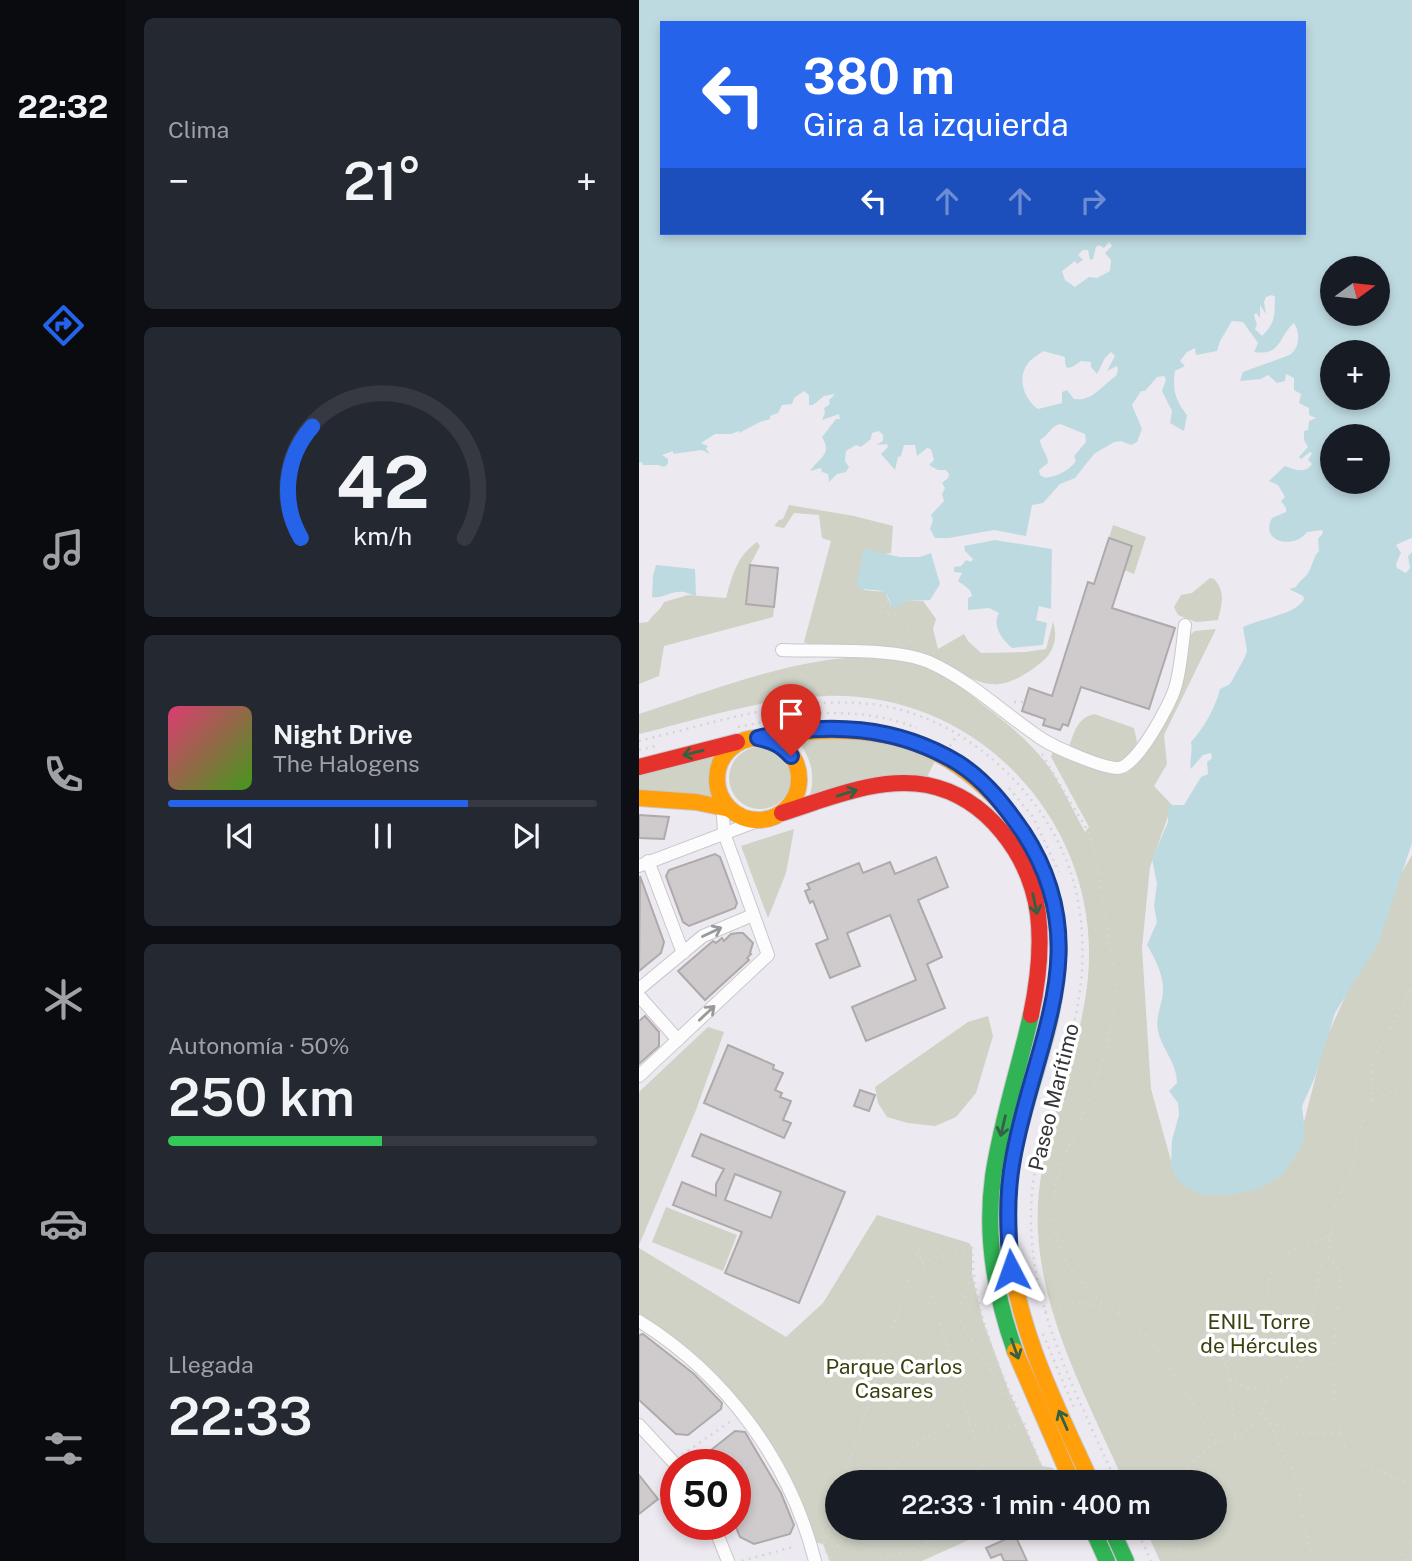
<!DOCTYPE html>
<html lang="es">
<head>
<meta charset="utf-8">
<style>
	:root { --surface:#171b24; --page:#242831; --text:#f1f3f6; --muted:#9ea1a6; --line:#363941; --accent:#2563eb }
	body { margin:0; font-family:"Public Sans",sans-serif; background:var(--page); color:var(--text); height:100vh; display:flex; flex-direction:column; font-size:26px; white-space:nowrap }
	* { box-sizing:border-box; margin:0 }
	p { font-size:23px; color:var(--muted) }
	.icon { flex:none; width:38px; height:38px; fill:none; stroke:currentColor; stroke-width:2; stroke-linecap:round; stroke-linejoin:round }
	.map { position:relative; flex:1; overflow:hidden }
	.side { display:flex; flex-direction:column; gap:18px; padding:18px; background:#0d0f14; width:513px }
	.side>* { flex:none }
	.guide { position:absolute; left:21px; top:21px; width:646px; height:214px; border-radius:0px; box-shadow:0 4px 10px #0003; background:#2563eb; color:#fff; overflow:hidden }
	.needle { width:46px; rotate:75deg }
	.controls { position:absolute; left:681px; top:256px; display:grid; gap:14px }
	.controls a { display:grid; place-items:center; width:70px; height:70px; border-radius:50%; background:var(--surface); box-shadow:0 4px 10px #0003; font-size:35px }
	.speed { position:absolute; left:21px; top:1449px; display:flex; gap:14px; font-size:35px; font-weight:700; text-align:center }
	.speed>* { display:grid; place-content:center; width:91px; height:91px; border-radius:50%; background:var(--surface); box-shadow:0 4px 10px #0003; line-height:1 }
	.speed .limit { border:10px solid #d22; background:#fff; color:#111 }
	.pin { position:absolute; display:grid; place-items:center; width:60px; height:60px; color:#fff; margin:-72px -30px; border-radius:50% 50% 50% 0; rotate:-45deg; box-shadow:0 0 7px #0007 }
	.pin .icon { rotate:45deg }
	.me { position:absolute; width:77px; margin:-38px; rotate:356deg; stroke-linejoin:round; filter:drop-shadow(0 0 5px #0008) }
	.turn { display:flex; align-items:center; gap:24px; height:147px; padding:0 28px; font-size:32px }
	.turn .icon { width:91px; height:91px; stroke-width:2.5 }
	.turn b { display:block; font-size:49px; line-height:60px }
	.lanes { display:flex; align-items:center; height:66px; padding:0 28px; background:#0003; justify-content:center; gap:35px; direction:ltr }
	.lanes .off { opacity:.35 }
	.big { font-size:52px; font-weight:600; line-height:1.1 }
	.side .tile { flex:1; display:flex; flex-direction:column; justify-content:center; gap:10px; min-width:0; padding:0 24px; border-radius:10px; background:var(--page) }
	.side .dial { align-items:center; gap:0 }
	.dial svg { height:182px; overflow:visible; fill:none; stroke:var(--line); stroke-width:7; stroke-linecap:round; text-anchor:middle }
	.dial text { fill:var(--text); stroke:none }
	.song { display:flex; align-items:center; gap:21px }
	.cover { width:84px; height:84px; border-radius:10px; background:linear-gradient(135deg,hsl(340 70% 55%),hsl(100 70% 35%)) }
	.played { height:7px; border-radius:4px; background:linear-gradient(90deg,var(--accent) 70%,var(--line) 70%) }
	.keys { display:flex; justify-content:space-around; direction:ltr }
	.heat { display:flex; justify-content:space-between; align-items:center; font-size:38px; direction:ltr }
	.charge { height:10px; border-radius:5px; background:linear-gradient(90deg,#34c759 50%,var(--line) 0) }
	.trip { position:absolute; left:186px; top:1470px; width:402px; height:70px; border-radius:35px; background:var(--surface); box-shadow:0 4px 10px #0003; font-weight:600; line-height:70px; text-align:center }
	main { display:flex; flex:1; min-height:0 }
	.tab-bar { display:flex; flex-direction:column; width:126px; justify-content:space-around; align-items:center; background:#090b0e; color:var(--muted) }
	.tab-bar .icon { width:49px; height:49px }
	.tab-bar .current { color:var(--accent) }
	.tab-bar b { font-size:32px; color:var(--text) }
	.map>svg:first-child { display:block }
</style>
</head>
<body>
<main>
<nav class="tab-bar">
<b>22:32</b>
<svg class="icon current" aria-label="directions" viewBox="0 0 24 24"><path d="M12 3l9 9-9 9-9-9zM9 14v-3h6M13 9l2 2-2 2"/></svg>
<svg class="icon" aria-label="music" viewBox="0 0 24 24"><path d="M9 18V5l10-2v13"/><circle cx="6" cy="18" r="3"/><circle cx="16" cy="16" r="3"/></svg>
<svg class="icon" aria-label="phone" viewBox="0 0 24 24"><path d="M5 4h4l2 5-3 2q2 4 5 5l2-3 5 2v4C11 20 4 13 5 4z"/></svg>
<svg class="icon" aria-label="climate" viewBox="0 0 24 24"><path d="M12 3v18M4 7l16 10M4 17L20 7"/></svg>
<svg class="icon" aria-label="car" viewBox="0 0 24 24"><path d="M5 17H2v-5l4-1 3-4h7l3 4 3 1v5h-3M9 17h6M6 11h13"/><circle cx="7" cy="17" r="2"/><circle cx="17" cy="17" r="2"/></svg>
<svg class="icon" aria-label="filters" viewBox="0 0 24 24"><path d="M4 7h16M4 17h16"/><circle cx="9" cy="7" r="2"/><circle cx="15" cy="17" r="2"/></svg>
</nav>
<section class="side">
<div class="tile"><p>Clima</p>
<div class="heat"><a>−</a><b class="big">21°</b><a>+</a></div>
</div>
<div class="tile dial"><svg viewBox="0 0 100 80">
<path d="M14 69A42 42 0 1 1 86 69"/>
<path d="M14 69A42 42 0 0 1 19 20" stroke="#2563eb"/>
<text x="50" y="56" font-size="32" font-weight="700">42</text>
<text x="50" y="72" font-size="11">km/h</text>
</svg></div>
<div class="tile">
<div class="song"><i class="cover"></i><div><b>Night Drive</b><p>The Halogens</p></div></div>
<div class="played"></div>
<div class="keys"><svg class="icon" aria-label="previous" viewBox="0 0 24 24"><path d="M18 5L8 12l10 7zM5 5v14"/></svg><svg class="icon" aria-label="pause" viewBox="0 0 24 24"><path d="M8 5v14M16 5v14"/></svg><svg class="icon" aria-label="next" viewBox="0 0 24 24"><path d="M6 5l10 7-10 7zM19 5v14"/></svg></div>
</div>
<div class="tile"><p>Autonomía · 50%</p><b class="big">250 km</b><div class="charge"></div></div>
<div class="tile"><p>Llegada</p><b class="big">22:33</b></div>
</section>
<div class="map">
<svg width="774" height="1561" viewBox="0 0 774 1561">
	<rect width="100%" height="100%" fill="#ede9f0"/>
	<g fill="#cfd2c5">
		<path d="M150,505L215,516L254,526L252,553L245,554L225,549V590L246,592L252,606L267,601H284L297,619L294,629L299,649L325,634L329,641L342,653L387,652L407,649L414,622C419,636 415,652 404,661C339,715 328,659 267,649C237,644 205,647 175,646L165,642L192,541L183,538L180,515L155,513L145,528L135,526L140,520L144,519Z"/>
		<polygon points="474,525 507,537 495,574 485,570 492,546 470,538"/>
		<path d="M118,542L121,546L111,565L108,604L135,607L134,617L25,646L20,676L0,684V623L9,622C14,614 21,611 25,602L49,595L87,598C93,576 98,556 118,542Z"/>
		<path d="M571,578L575,579C587,593 583,603 579,620L557,622L539,615L535,607L542,595L553,593Z"/>
		<path d="M577,629L525,735L528,764L515,786L533,805L511,867L503,948L512,1089L532,1161L660,1141L686,1041L762,874L773,855V1561H521L506,1528H576V1482H485C450,1402 404,1321 399,1232C394,1143 441,1064 449,977C463,825 341,691 187,696C124,698 61,719 0,734V714C79,689 204,636 285,666C309,675 328,692 347,707C368,723 390,741 406,762C422,783 433,809 446,832L450,827L412,757L414,752L476,773H488L508,752L544,665L551,635L556,631Z"/>
		<path d="M455,714L495,728L498,742C495,748 491,756 485,760C474,766 442,751 430,747C435,733 438,718 455,714Z"/>
		<path d="M227,735L297,759L287,779C243,774 213,784 171,795C177,773 171,756 157,738Z"/>
		<circle cx="121" cy="778" r="31"/>
		<polygon points="74,757 69,778 73,799 0,789 0,774"/>
		<polygon points="155,829 147,873 129,918 102,846"/>
		<polygon points="349,1016 354,1036 337,1093 317,1117 296,1126 269,1123 248,1117 239,1103 236,1087 329,1022"/>
		<polygon points="69,1027 85,1032 57,1110 0,1245 0,1092"/>
		<polygon points="27,1207 98,1235 84,1271 13,1242"/>
		<polygon points="238,1215 330,1243 333,1247 333,1274 344,1321 369,1389 403,1466 414,1468 420,1482 198,1482 198,1528 356,1528 283,1561 191,1561 184,1544 171,1541 103,1412 0,1321 0,1248 147,1337 184,1303"/>
	</g>
	<g fill="#bedae1" fill-rule="evenodd">
		<path d="M0,0H773L774,537L757,545L762,553L757,564L758,568L767,573L771,568L769,556L773,552V843L740,942L696,1013L676,1077L663,1106L666,1132L662,1148L643,1175L617,1190L587,1195L568,1196L557,1192L545,1186L537,1177L532,1166L533,1140L540,1115L539,1103L530,1091L538,1083C538,1063 523,1049 519,1031C516,1017 523,1005 524,992C525,976 516,958 508,945L518,922L515,906L518,884L513,859L529,822V809L532,805H545L562,777L569,774L568,762L573,758L572,753L564,755L552,769C550,760 554,752 552,742C565,727 576,709 581,689L591,684L606,657L608,651L604,627C621,618 657,615 665,599L664,596L650,589L657,587C661,580 666,578 669,573C674,565 674,557 680,551L679,539L684,533L683,530L668,532C655,550 620,542 633,518L647,512V508L642,501L646,497L639,485L630,481L646,466C656,470 666,474 673,464L669,460L673,453L671,452L662,459L660,457L669,447L665,440V431L669,430L670,421L677,418L670,415V408L660,403L662,394L655,390V378L647,374L646,381L638,383L629,375L622,379L601,381L604,372C611,369 650,356 652,354C661,347 661,331 655,323C639,337 643,356 615,352L619,343L604,322L593,321L581,341L578,351L557,355L556,348L548,352L541,361L546,366L536,371C533,390 537,401 548,415L545,431L531,423L533,411L523,391L527,380L525,376L518,377L506,391H502L493,405L503,429L498,442L492,445L482,441L475,442L455,454L436,478L421,484L404,503L393,505L387,536L355,530L310,538H296L291,529L294,520L292,515L305,501L303,494L306,488L303,483L309,478L310,474L307,470H299L290,465L295,460L292,449L288,448L278,456L276,445H265L262,456L259,457L256,470L242,454L249,447L248,444L237,445L244,441V435L240,431L233,433L232,439L222,447L217,445L207,451L206,461L210,467L207,472L198,474L190,482L189,474L183,472L182,468L171,471C179,458 194,455 183,437L197,419H201L200,414L183,420L186,413L185,408L191,404L190,400L196,394L185,396L174,405H170V395L165,391L155,398L153,404L143,405L139,413L131,416V419L121,422L100,433V431L92,434H76L62,443L69,446L67,449L71,454L63,450L34,454V451L23,455L29,459V464L25,467L19,465H4L3,462L0,463ZM23,23H665V233H23ZM470,242L473,246L466,253L472,260L471,271L458,278L450,277L436,287L426,280L423,271L436,261L438,264L444,260L439,255L444,250H449L451,260L454,259L457,247L460,245L465,248ZM693,268H738V313H693ZM633,295L636,297C635,317 637,322 623,336L616,329L618,325L615,315L617,313L621,318V305L627,314L625,302L627,297ZM404,351L426,357V364L428,368L433,367L442,361L452,362V367L458,374L466,358L472,352L476,356L468,371L478,366L479,370L477,376C464,384 454,402 435,399L428,390L423,392V403L399,409C385,399 377,378 390,362C393,358 400,355 404,351ZM693,352H738V397H693ZM421,424L446,434L447,442L435,456L437,461C430,471 418,476 406,478L401,475L400,470L409,463C409,455 402,449 401,440C410,435 411,427 421,424ZM693,436H738V481H693Z"/>
		<path d="M356,540L413,549L412,609L400,606L397,620L408,623L404,645L373,648C362,639 353,625 360,613L350,608L329,610V598L333,596C332,588 325,586 319,581L323,573L315,572V567L322,566L327,560L332,562L334,559L326,551L325,546Z"/>
		<path d="M225,549L261,557H281L292,553L301,584L291,600L268,601L256,608L252,606C247,584 236,593 219,588L218,581Z"/>
		<path d="M17,565L56,569L57,596C53,595 49,593 45,592C33,590 24,599 13,597L14,576Z"/>
	</g>
	<g fill="#cfcbcd" stroke="#aeaaab" stroke-width="2" fill-rule="evenodd">
		<polygon points="470,538 493,546 473,608 536,628 510,709 442,687 429,726 424,724 421,730 404,725 406,719 383,711 390,688 413,696 449,582 455,584"/>
		<polygon points="111,565 139,568 135,607 107,604"/>
		<polygon points="0,815 30,817 25,839 0,838"/>
		<polygon points="76,854 81,857 98,903 96,908 50,926 44,922 27,876 30,870"/>
		<polygon points="297,857 309,887 279,900 303,957 288,964 306,1008 227,1041 213,1007 277,980 251,915 208,933 221,966 191,978 177,944 189,939 174,901 171,903 166,891 171,889 168,884 220,863 224,873 251,862 256,874"/>
		<polygon points="1,876 25,942 22,953 0,971"/>
		<polygon points="99,933 104,933 114,943 111,953 112,954 108,958 110,960 66,1000 39,971 74,941 77,943 83,938 85,941 92,934"/>
		<polygon points="6,1016 20,1032 20,1046 0,1064 0,1021"/>
		<polygon points="89,1045 135,1065 134,1069 144,1073 136,1090 143,1093 141,1097 152,1101 144,1120 152,1123 145,1138 65,1103"/>
		<polygon points="221,1090 236,1095 230,1111 215,1106"/>
		<path d="M62,1134L206,1192L160,1303L86,1273L103,1232L34,1205L43,1182L77,1196V1184L85,1169L53,1156ZM96,1174L142,1192L132,1218L86,1200Z"/>
		<polygon points="4,1334 55,1374 83,1403 82,1409 49,1435 37,1434 0,1400 0,1335"/>
		<polygon points="96,1431 106,1432 142,1493 155,1525 151,1534 115,1544 101,1537 96,1525 96,1465 65,1465 67,1454"/>
		<polygon points="0,1475 19,1499 0,1514"/>
		<polygon points="376,1535 388,1561 365,1561 362,1554 352,1558 347,1548"/>
	</g>
	<g fill="none" stroke-linecap="round" stroke-linejoin="round">
		<g stroke="#cac7cc" stroke-width="14">
			<g id="street">
				<path d="M143,650C182,652 256,647 290,662C332,681 363,712 400,737C414,747 463,768 479,768C497,768 531,705 536,688C542,669 543,646 546,625"/>
				<polyline points="9,861 44,953"/>
				<polyline points="0,866 121,820"/>
				<polyline points="0,989 64,936 114,915"/>
				<polyline points="0,996 39,1040"/>
				<polyline points="0,1076 129,955 85,833 83,799"/>
				<path d="M0,1321C87,1375 151,1462 176,1561"/>
				<polyline points="0,1425 37,1465"/>
				<polyline points="74,1524 89,1561"/>
			</g>
		</g>
		<g stroke="#cac7cc" stroke-width="18">
			<g id="fast">
				<path d="M370,1247C368,1222 367,1197 371,1172C389,1065 453,965 397,858C389,843 383,829 373,817"/>
				<path d="M376,1351C356,1295 346,1236 354,1177C362,1122 380,1069 392,1015"/>
				<polyline points="453,1528 468,1561"/>
				<polyline points="472,1528 487,1561"/>
			</g>
		</g>
		<g stroke="#cac7cc" stroke-width="18">
			<g id="slow">
				<path d="M119,738C222,720 304,730 373,817"/>
				<circle cx="119" cy="779" r="41"/>
				<polyline points="0,798 57,802 91,809"/>
				<path d="M370,1247C379,1332 417,1405 452,1482"/>
				<polyline points="376,1351 433,1482"/>
			</g>
		</g>
		<g stroke="#cac7cc" stroke-width="18">
			<g id="jam">
				<polyline points="0,767 98,742"/>
				<path d="M143,813C188,799 240,776 288,785C348,797 391,855 399,914C403,947 399,982 392,1015"/>
			</g>
		</g>
		<g stroke="#d5d5d6" stroke-width="2.5" stroke-dasharray="2 5" stroke-linecap="butt">
			<polyline points="289,595 295,595"/>
			<polyline points="249,600 241,611 266,617 270,628 271,642"/>
			<polyline points="385,637 385,647"/>
			<polyline points="375,702 386,702"/>
			<path d="M167,714C205,711 243,714 278,728"/>
			<polyline points="99,727 154,716"/>
			<path d="M0,741C75,723 153,696 231,704C316,713 394,780 426,857C441,892 445,933 443,970C438,1056 390,1133 392,1222C393,1314 441,1400 477,1482"/>
			<polyline points="311,746 318,735"/>
			<polyline points="0,750 17,746"/>
			<path d="M403,754L450,833L456,854L476,976C478,1047 445,1109 419,1173C405,1232 422,1269 467,1306C475,1313 488,1314 495,1322C527,1357 553,1401 577,1442"/>
			<polyline points="370,788 394,817 420,872"/>
			<polyline points="733,1101 732,1064 774,985"/>
			<path d="M333,1247C334,1304 355,1358 379,1410"/>
			<polyline points="689,1256 702,1272 694,1351 695,1399 704,1445 726,1465 774,1485"/>
			<polyline points="283,1262 333,1247"/>
			<polyline points="406,1312 439,1302 467,1307"/>
			<polyline points="568,1326 582,1354 591,1379 606,1387 628,1388 655,1373 667,1350 682,1265 689,1256 697,1199 713,1171 719,1131 733,1101 769,1082 774,1075"/>
			<polyline points="404,1334 435,1408"/>
			<path d="M589,1369L583,1334L586,1329L591,1325L614,1322L622,1318L626,1312C629,1298 628,1280 634,1268C644,1248 674,1243 692,1236"/>
			<polyline points="591,1379 596,1439"/>
			<polyline points="623,1412 636,1433 643,1452 654,1470 660,1492 664,1521 674,1561"/>
			<polyline points="385,1423 403,1467 412,1468"/>
			<polyline points="630,1423 663,1433 702,1434"/>
			<polyline points="43,1455 92,1421"/>
			<polyline points="204,1482 279,1249 349,1482"/>
			<path d="M237,1482C253,1462 304,1416 332,1423C336,1424 338,1427 342,1428C357,1433 371,1428 384,1422L318,1316L333,1274"/>
			<path d="M534,1482C547,1470 560,1454 575,1444C581,1440 590,1442 596,1438C614,1428 629,1408 628,1388"/>
			<polyline points="497,1528 512,1561"/>
			<polyline points="533,1528 544,1561"/>
			<polyline points="185,1544 198,1502"/>
			<polyline points="187,1551 191,1560"/>
			<polyline points="192,1559 208,1528"/>
			<polyline points="103,1561 157,1546"/>
			<polyline points="241,1561 328,1528"/>
			<polyline points="759,1561 774,1537"/>
			<polyline points="766,1561 774,1550"/>
		</g>
		<use href="#street" stroke="#fcfcfd" stroke-width="12"/>
		<use href="#fast" stroke="#30b455" stroke-width="16"/>
		<use href="#slow" stroke="#ff9f0a" stroke-width="16"/>
		<use href="#jam" stroke="#e5322d" stroke-width="16"/>
	</g>
	<defs><path id="oneway-shaft" d="M-6 0H5M1.5-3L5.5 0L1.5 3" fill="none" stroke-width="1.6" stroke-linecap="round" stroke-linejoin="round" transform="scale(1.75)"/></defs>
	<g stroke="#346142">
		<use href="#oneway-shaft" transform="translate(54 753) rotate(166)"/>
		<use href="#oneway-shaft" transform="translate(208 793) rotate(-17)"/>
		<use href="#oneway-shaft" transform="translate(396 904) rotate(78)"/>
		<use href="#oneway-shaft" transform="translate(364 1126) rotate(103)"/>
		<use href="#oneway-shaft" transform="translate(376 1349) rotate(70)"/>
		<use href="#oneway-shaft" transform="translate(424 1420) rotate(-114)"/>
	</g>
	<g stroke="#99989a">
		<use href="#oneway-shaft" transform="translate(73 932) rotate(-25)"/>
		<use href="#oneway-shaft" transform="translate(68 1013) rotate(-43)"/>
	</g>
	<g fill="none" stroke-linecap="round" stroke-linejoin="round">
		<g stroke="#184099" stroke-width="18">
			<path id="route" d="M152,756C142,745 134,741 119,738C187,721 258,726 319,763C346,780 366,806 384,832C460,948 394,1042 374,1159C367,1196 369,1233 372,1270"/>
		</g>
		<use href="#route" stroke="#2563eb" stroke-width="12"/>
	</g>
	<g text-anchor="middle" stroke-width="7" stroke-linejoin="round" paint-order="stroke">
		<g font-size="21" fill="#363438" stroke="#fff">
			<text transform="translate(415 1097) rotate(-76)" y="7">Paseo Marítimo</text>
		</g>
		<g font-size="21" fill="#37420e" stroke="#fff">
			<text x="620" y="1329">ENIL Torre<tspan x="620" dy="24">de Hércules</tspan></text>
			<text x="255" y="1374">Parque Carlos<tspan x="255" dy="24">Casares</tspan></text>
		</g>
	</g>
</svg>
<div class="controls">
<a><svg class="needle" viewBox="-14 -14 28 28"><path d="M0-13l5 13h-10z" fill="#e53935"/><path d="M0 13l5-13h-10z" fill="#9ea1a6"/></svg></a>
<a>+</a>
<a>−</a>
</div>
<div class="speed"><div class="limit">50</div></div>
<div class="pin" style="left:152px;top:756px;background:#d93025"><svg class="icon" aria-label="arrive" viewBox="0 0 24 24"><path d="M6 21V4h12l-3 4 3 4H6"/></svg></div>
<svg class="me" style="left:372px;top:1270px" viewBox="-20 -20 40 40"><path d="M0-17L14 15 0 8-14 15z" fill="#2563eb" stroke="#fff" stroke-width="4"/></svg>
<div class="trip">22:33 · 1 min · 400 m</div>
<div class="guide">
<div class="turn"><svg class="icon" aria-label="left" viewBox="0 0 24 24"><path d="M17 20v-9H6M10 6l-5 5 5 5"/></svg><div><b>380 m</b>Gira a la izquierda</div></div>
<div class="lanes"><svg class="icon" aria-label="left" viewBox="0 0 24 24"><path d="M17 20v-9H6M10 6l-5 5 5 5"/></svg><svg class="icon off" aria-label="ahead" viewBox="0 0 24 24"><path d="M12 20V5M6 11l6-6 6 6"/></svg><svg class="icon off" aria-label="ahead" viewBox="0 0 24 24"><path d="M12 20V5M6 11l6-6 6 6"/></svg><svg class="icon off" aria-label="right" viewBox="0 0 24 24"><path d="M7 20v-9h11M14 6l5 5-5 5"/></svg></div>
</div>
</div>
</main>
</body>
</html>
